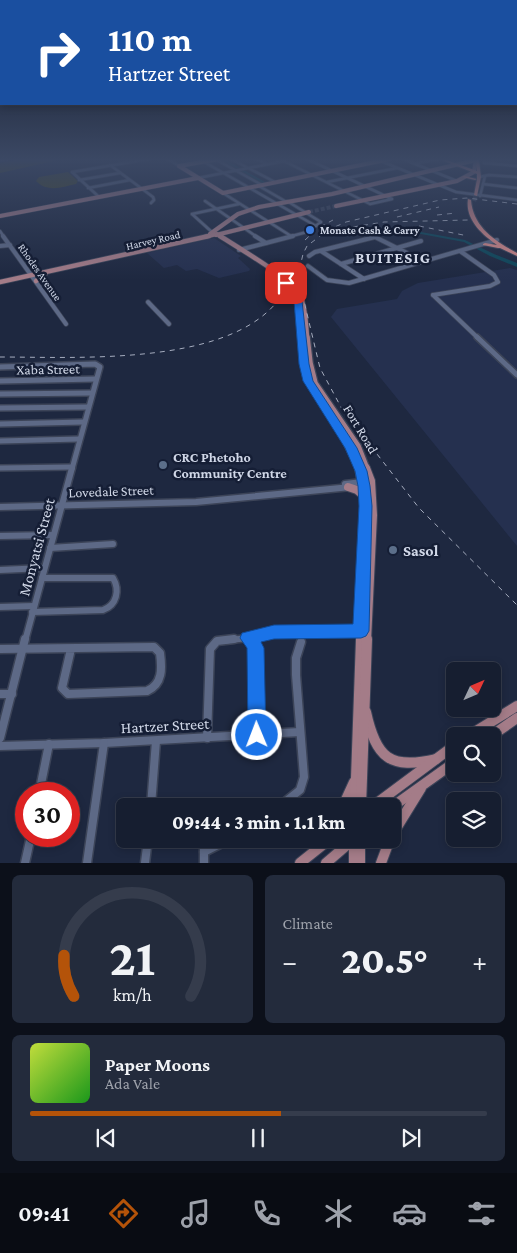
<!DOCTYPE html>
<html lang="en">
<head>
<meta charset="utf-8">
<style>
	:root { --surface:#161e30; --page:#232b3c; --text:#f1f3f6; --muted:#9ea2ab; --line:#353c4c; --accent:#b45309 }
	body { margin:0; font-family:"Crimson Pro",serif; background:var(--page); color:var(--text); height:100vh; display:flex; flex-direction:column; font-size:19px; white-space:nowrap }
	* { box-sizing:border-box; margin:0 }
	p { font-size:16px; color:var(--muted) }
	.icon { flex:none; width:28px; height:28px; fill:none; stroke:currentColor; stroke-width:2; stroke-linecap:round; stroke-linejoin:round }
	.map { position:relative; height:863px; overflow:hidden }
	.side { display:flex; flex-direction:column; gap:12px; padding:12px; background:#0c101a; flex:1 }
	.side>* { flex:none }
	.top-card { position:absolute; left:0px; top:0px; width:518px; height:105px; box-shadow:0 2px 8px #0003,0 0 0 1px var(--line); background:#1a4fa0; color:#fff; overflow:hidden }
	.needle { width:32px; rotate:46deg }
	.tools { position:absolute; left:446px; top:662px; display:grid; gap:10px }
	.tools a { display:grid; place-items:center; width:55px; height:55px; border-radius:8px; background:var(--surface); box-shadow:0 2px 8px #0003,0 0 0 1px var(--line); font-size:25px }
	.speed { position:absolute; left:15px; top:782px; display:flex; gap:10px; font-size:25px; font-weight:700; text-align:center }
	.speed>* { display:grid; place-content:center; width:65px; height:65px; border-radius:50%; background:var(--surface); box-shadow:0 2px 8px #0003,0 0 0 1px var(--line); line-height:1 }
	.speed .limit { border:8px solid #d22; background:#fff; color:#111 }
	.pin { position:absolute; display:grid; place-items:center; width:42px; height:42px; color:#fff; margin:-21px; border-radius:10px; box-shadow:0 2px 8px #0006 }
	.me { position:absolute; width:55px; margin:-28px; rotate:359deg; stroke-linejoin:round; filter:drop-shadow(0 0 4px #0008) }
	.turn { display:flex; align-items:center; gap:18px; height:105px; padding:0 25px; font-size:22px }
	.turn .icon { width:65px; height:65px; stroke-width:2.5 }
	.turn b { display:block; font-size:35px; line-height:42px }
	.big { font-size:38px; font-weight:800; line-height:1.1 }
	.side .widget { flex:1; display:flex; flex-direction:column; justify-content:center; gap:8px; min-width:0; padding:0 18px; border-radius:8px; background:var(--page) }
	.side .dial { align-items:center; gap:0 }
	.dial svg { height:130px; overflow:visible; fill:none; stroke:var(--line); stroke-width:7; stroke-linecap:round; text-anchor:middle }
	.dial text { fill:var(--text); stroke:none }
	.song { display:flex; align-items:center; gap:15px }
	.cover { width:60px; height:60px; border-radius:8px; background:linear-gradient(135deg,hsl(70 70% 55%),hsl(120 70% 35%)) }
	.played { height:5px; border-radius:2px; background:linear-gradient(90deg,var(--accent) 55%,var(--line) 55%) }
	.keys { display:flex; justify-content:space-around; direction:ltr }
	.heat { display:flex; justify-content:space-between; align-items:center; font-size:28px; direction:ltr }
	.side .tiles { flex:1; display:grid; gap:12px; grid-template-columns:1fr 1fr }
	.widget:last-child { grid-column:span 2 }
	.trip { position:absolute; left:116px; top:798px; width:285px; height:50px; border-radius:8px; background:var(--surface); box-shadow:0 2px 8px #0003,0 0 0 1px var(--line); font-weight:800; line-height:50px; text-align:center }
	.tab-bar { display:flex; height:80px; justify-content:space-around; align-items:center; background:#090c13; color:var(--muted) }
	.tab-bar .icon { width:35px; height:35px }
	.tab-bar .current { color:var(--accent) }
	.tab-bar b { font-size:22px; color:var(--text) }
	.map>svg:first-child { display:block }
</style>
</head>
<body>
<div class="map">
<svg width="517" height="863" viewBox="0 0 517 863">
	<rect width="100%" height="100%" fill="#1e2840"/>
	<g fill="#25304f">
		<polygon points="214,238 241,256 238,258 250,269 249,271 219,278 197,269 186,271 177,265 164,268 147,253"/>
		<polygon points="510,268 517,270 517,546 331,317 337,309 397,299 402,291 418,283"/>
	</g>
	<g fill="#464719">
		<polygon points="21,159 63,159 0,173 0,163"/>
		<path d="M68,172L78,181L76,184C62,187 48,193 36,181L39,177Z"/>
	</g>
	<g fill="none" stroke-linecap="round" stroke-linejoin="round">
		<polyline stroke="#0e485b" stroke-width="2.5" points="222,159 266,184"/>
		<polygon fill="#0e485b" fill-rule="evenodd" points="353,228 421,232 465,240 494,254 517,263 517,267 490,256 464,242 421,234 355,230 353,229"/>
		<polyline stroke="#394259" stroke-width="4" stroke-dasharray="4 2" stroke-linecap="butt" points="309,212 336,206"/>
		<polyline stroke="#394259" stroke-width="4.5" stroke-dasharray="4.5 2" stroke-linecap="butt" points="474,201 476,195"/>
		<g stroke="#3c4458" stroke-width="4">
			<g id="minor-far4">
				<polyline points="168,159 179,166"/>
				<polyline points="199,159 316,226"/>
				<polyline points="215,159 262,185"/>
				<polyline points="231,159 275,182"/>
				<polyline points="256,159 267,164"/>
				<polyline points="280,159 370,204 392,199 307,159"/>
				<polyline points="376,159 456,192 517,200"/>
				<polyline points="403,159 457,181"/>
				<polyline points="0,160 8,159"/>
				<polyline points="417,163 439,159"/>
				<polyline points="484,163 517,166"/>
				<polyline points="110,165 153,197 154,200 151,203"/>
				<polyline points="72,172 149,159"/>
				<polyline points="72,172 98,196"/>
				<polyline points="479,177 489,175 517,177"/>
				<polyline points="198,178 284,161"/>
				<polyline points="79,180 120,173"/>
				<polyline points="327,182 397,168"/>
				<polyline points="483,184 517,188"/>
				<polyline points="259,186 285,201"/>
				<polyline points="88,188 130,180"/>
				<polyline points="223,193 291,236"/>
				<polyline points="480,196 485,176"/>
				<polyline points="205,201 257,237"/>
				<polyline points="287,201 321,222 307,232 288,237"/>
				<polyline points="192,214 239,204"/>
				<polyline points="192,214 213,233"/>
				<polyline points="0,231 4,237"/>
			</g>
		</g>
		<g stroke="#3c4458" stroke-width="5.5">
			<g id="minor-far3">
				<polyline points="3,236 66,324"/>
				<polyline points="255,236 266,243"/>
				<polyline points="0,246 10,245"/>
				<polyline points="239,250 293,236"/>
				<polyline points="321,251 364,279"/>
				<polyline points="309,256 315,252 375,237 423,261"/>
				<polyline points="341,264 421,241"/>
				<polyline points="308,266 327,280 349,283 497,240"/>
				<polyline points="433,295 490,286 498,282 494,275 460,251"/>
				<polyline points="433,295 478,338"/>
				<polyline points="148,302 169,324"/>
			</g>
		</g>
		<g stroke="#3c4458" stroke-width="8">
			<g id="minor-far2">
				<polyline points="477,337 517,375"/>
				<polyline points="0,367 95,364 100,367 72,469"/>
				<polyline points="0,381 96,379"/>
				<polyline points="0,394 92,393"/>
				<polyline points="0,408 88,407"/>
				<polyline points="0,424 83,422"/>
				<polyline points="0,441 79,439"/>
				<polyline points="0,468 72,467"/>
			</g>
		</g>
		<g stroke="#3c4458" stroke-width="9">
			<g id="minor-far1">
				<polyline points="345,484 371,481"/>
				<polyline points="0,507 196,502 351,487"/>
				<polyline points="0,536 53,535"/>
				<polyline points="50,548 113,544"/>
				<polyline points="0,570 44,568"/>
				<polyline points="0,607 34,606"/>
				<path d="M32,612L103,610C117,605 120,590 113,578H42"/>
				<polyline points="248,638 252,641"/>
				<polyline points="25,641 72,468"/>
				<polyline points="221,641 248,638 265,632 361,631"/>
			</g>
		</g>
		<g stroke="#3c4458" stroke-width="11">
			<g id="minor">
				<polyline points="250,639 253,641 255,648 257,735"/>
				<path d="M0,649L154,647L160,653C162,668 163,684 147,691L68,694L62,688L71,649"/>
				<polyline points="0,694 12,694"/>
				<polyline points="0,738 25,639"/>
				<polyline points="207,738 210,649 217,641 234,639"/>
				<polyline points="0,746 104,743 300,732"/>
				<polyline points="39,794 49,744"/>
				<polyline points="151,806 156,741"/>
				<polyline points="280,806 300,790 304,777 296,675 296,658 301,642"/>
				<polyline points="204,839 204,863"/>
				<polyline points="204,852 230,839"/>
				<polyline points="25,863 31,836"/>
				<polyline points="87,863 104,743"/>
				<polyline points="145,863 148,839"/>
			</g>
		</g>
		<g stroke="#3c4458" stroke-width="5">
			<g id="major-far4">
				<polyline points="179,166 223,193 390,159"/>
				<polyline points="179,166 219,159"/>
				<polyline points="336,206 457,181 474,172 476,159"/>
				<polyline points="0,216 198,178"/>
				<polyline points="210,234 238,214 259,207 332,194 476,160"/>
				<polyline points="216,235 309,212"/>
				<polyline points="204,237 217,234 222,237"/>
			</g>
		</g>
		<g stroke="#3c4458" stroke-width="6">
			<g id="major-far3">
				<path d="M220,236C234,245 293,280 299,292C305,306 306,323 307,338"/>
				<polyline points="36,281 45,274"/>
				<polyline points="0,282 209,236"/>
				<polyline points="296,296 301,338"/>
			</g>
		</g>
		<g stroke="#3c4458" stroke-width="8">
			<g id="major-far2">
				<polyline points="301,337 303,359 310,383 342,434 359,469"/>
				<polyline points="307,337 310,363 315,383 358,446 367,469"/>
			</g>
		</g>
		<g stroke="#3c4458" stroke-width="10">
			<g id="major-far1">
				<polyline points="359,468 365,506 361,641"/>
				<polyline points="366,468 371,481 373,515 367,641"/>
				<polyline points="348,487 357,490 365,497"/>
			</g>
		</g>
		<g stroke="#3c4458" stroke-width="12">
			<g id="major">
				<path d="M366,712C376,758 390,770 436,759"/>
				<polyline points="468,736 517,706"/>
				<polyline points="491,736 517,718"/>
				<polyline points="343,806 354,782"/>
				<polyline points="355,806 361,639"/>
				<polyline points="361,806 367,639"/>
				<polyline points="373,806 455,745"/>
				<polyline points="392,807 455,762"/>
				<polyline points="392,835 421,788"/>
				<polyline points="354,839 354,863"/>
				<polyline points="360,839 360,863"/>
				<polyline points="300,863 330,839"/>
				<polyline points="326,863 354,839"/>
				<polyline points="381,863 390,839"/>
			</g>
		</g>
		<g stroke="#3c4458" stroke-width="2">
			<g id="highway">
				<polygon points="439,159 444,159 477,171 476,162 471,159 479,160 481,177 477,196 474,195 477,179 475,180 462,177 464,176 477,179 477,174"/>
				<path d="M468,199L471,200C473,227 495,241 517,253V256L500,248H498L483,245V244L485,243L497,245C481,234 465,219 468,199Z"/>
			</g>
		</g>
		<use href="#minor-far4" stroke="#5d6986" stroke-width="2.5"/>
		<use href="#minor-far3" stroke="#5d6986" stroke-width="4"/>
		<use href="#minor-far2" stroke="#5d6986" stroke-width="5"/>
		<use href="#minor-far1" stroke="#5d6986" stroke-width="6"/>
		<use href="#minor" stroke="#5d6986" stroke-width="8"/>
		<use href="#major-far4" stroke="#a47c88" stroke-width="4"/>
		<use href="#major-far3" stroke="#a47c88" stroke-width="4.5"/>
		<use href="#major-far2" stroke="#a47c88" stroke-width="5.5"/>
		<use href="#major-far1" stroke="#a47c88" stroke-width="8"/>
		<use href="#major" stroke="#a47c88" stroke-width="10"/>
		<use href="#highway" fill="#d48989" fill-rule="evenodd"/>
		<g stroke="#a6adbf" stroke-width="1" stroke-dasharray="5 5" stroke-linecap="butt">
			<polyline points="517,204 467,198 440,200 346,222 328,230 307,246 303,254 298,276 320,368 342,409 419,508 517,605"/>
			<polyline points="437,215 456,213"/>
			<polyline points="397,217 439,207"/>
			<polyline points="419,226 468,236"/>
			<polyline points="353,227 384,222 468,220"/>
			<polyline points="305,240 318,228 333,220"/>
			<path d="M0,357C76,357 223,366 276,303C286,292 290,276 295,262"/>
		</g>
	</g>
	<linearGradient id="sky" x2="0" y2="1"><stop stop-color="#101623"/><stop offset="0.57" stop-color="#3b4864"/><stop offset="1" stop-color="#3b4864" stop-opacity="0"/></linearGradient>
	<rect width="517" height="280" fill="url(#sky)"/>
	<polygon fill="#1a73e8" stroke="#114b97" points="283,281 289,281 299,292 302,301 309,364 313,381 357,448 367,471 370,486 372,506 369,631 366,636 361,638 274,639 261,642 264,648 266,735 264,741 257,744 251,741 248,735 247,648 240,638 242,633 274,625 353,624 359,506 358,486 355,471 345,448 303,381 299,364 294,301 291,293 282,283"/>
	<circle fill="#3f7fe0" stroke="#151e35" stroke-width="2" cx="310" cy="230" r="5"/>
	<g fill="#5c6f8a" stroke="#151e35" stroke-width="2">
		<circle cx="163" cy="465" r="5"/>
		<circle cx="393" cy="550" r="5"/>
	</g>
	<g text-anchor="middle" stroke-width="5" stroke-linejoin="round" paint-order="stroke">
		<g font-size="11" font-weight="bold" fill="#d0d7e7" stroke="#151e35" text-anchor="start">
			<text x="320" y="234">Monate Cash &amp; Carry</text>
		</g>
		<g font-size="11" fill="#d0d7e7" stroke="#151e35">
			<text transform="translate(153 240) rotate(-13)" y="4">Harvey Road</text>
			<text transform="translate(40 272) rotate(55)" y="4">Rhodes Avenue</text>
		</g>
		<g font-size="14" fill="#d0d7e7" stroke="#151e35">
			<text transform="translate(48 369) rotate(-1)" y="5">Xaba Street</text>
			<text transform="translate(361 429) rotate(59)" y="5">Fort Road</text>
			<text transform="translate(111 491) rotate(-2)" y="5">Lovedale Street</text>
		</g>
		<g font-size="14" font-weight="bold" fill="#d0d7e7" stroke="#151e35" text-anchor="start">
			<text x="173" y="462">CRC Phetoho<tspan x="173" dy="16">Community Centre</tspan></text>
		</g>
		<g font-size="16" font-weight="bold" letter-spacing="1" fill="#d0d7e7" stroke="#151e35">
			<text x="393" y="263">BUITESIG</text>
		</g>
		<g font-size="16" fill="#d0d7e7" stroke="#151e35">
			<text transform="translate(36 547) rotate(-75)" y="6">Monyatsi Street</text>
			<text transform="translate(165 725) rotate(-3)" y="6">Hartzer Street</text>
		</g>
		<g font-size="16" font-weight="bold" fill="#d0d7e7" stroke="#151e35" text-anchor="start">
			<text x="403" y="556">Sasol</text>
		</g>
	</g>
</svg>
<div class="tools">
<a><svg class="needle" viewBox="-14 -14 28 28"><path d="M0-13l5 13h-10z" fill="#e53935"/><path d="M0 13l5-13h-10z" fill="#9ea2ab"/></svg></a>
<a><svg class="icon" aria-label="search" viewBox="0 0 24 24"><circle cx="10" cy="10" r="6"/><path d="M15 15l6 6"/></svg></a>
<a><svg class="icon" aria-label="layers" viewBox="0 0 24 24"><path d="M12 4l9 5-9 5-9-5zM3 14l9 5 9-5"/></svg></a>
</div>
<div class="speed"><div class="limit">30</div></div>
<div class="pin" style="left:286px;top:283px;background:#d93025"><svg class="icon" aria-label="arrive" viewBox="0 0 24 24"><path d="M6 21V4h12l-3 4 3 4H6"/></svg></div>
<svg class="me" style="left:257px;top:735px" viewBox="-20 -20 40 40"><circle r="17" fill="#1a73e8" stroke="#fff" stroke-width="3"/><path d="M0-11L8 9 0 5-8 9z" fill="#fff"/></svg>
<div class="trip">09:44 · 3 min · 1.1 km</div>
<div class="top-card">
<div class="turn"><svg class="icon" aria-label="right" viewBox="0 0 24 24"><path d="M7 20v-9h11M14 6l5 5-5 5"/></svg><div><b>110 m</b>Hartzer Street</div></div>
</div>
</div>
<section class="side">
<div class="tiles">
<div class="widget dial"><svg viewBox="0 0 100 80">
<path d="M14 69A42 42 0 1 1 86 69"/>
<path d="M14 69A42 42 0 0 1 8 44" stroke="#b45309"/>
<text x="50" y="56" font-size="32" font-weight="700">21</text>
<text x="50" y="72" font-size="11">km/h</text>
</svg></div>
<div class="widget"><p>Climate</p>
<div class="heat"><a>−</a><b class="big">20.5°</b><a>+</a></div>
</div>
<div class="widget">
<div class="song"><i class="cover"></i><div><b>Paper Moons</b><p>Ada Vale</p></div></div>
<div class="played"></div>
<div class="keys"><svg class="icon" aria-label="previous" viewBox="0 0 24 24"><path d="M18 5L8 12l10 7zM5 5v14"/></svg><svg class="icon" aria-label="pause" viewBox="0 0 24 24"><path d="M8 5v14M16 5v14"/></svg><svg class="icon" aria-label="next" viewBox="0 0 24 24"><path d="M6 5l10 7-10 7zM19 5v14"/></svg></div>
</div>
</div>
</section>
<nav class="tab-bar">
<b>09:41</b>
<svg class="icon current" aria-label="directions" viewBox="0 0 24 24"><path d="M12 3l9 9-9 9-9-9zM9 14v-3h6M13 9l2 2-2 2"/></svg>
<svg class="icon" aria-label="music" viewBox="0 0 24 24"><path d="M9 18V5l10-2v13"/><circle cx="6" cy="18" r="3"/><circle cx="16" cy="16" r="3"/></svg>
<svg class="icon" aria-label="phone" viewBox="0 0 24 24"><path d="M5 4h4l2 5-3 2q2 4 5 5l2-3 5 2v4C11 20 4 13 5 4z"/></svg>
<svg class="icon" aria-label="climate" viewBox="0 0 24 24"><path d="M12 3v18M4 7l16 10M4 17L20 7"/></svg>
<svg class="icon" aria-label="car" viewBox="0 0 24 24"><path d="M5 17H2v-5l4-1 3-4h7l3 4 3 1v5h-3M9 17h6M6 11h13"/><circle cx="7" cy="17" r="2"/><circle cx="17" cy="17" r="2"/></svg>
<svg class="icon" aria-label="filters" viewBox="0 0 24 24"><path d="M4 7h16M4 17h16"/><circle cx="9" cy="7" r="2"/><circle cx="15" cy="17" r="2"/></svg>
</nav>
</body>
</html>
